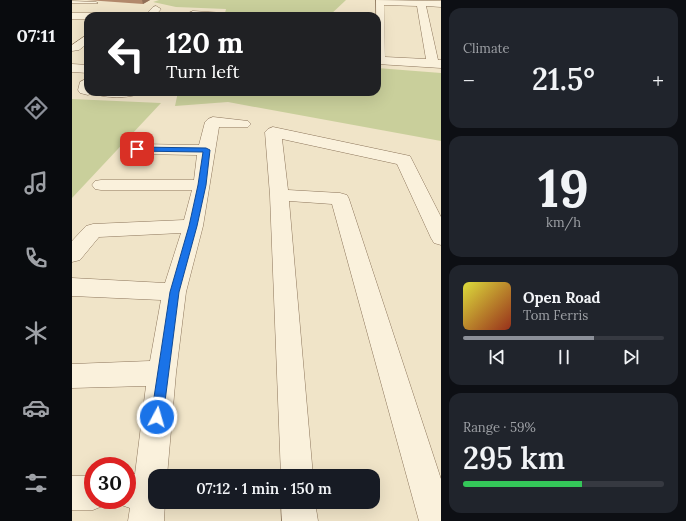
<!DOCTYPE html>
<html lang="en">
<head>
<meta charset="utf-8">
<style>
	:root { --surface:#171b24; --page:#20242c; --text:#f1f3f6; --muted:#9ea1a6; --line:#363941; --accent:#8c9099 }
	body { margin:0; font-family:Lora,serif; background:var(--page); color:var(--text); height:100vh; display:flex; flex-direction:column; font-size:15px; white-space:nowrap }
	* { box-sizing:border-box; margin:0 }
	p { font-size:13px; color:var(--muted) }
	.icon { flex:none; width:22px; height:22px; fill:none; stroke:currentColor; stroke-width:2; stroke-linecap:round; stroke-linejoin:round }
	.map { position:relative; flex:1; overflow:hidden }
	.panel { display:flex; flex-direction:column; gap:8px; padding:8px; background:#0d0f14; width:245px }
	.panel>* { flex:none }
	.banner { position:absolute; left:12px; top:12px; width:297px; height:84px; border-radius:12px; box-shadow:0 4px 16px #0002; background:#202124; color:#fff; overflow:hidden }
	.speed { position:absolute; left:12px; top:457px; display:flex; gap:8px; font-size:20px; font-weight:700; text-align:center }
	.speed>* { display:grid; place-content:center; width:52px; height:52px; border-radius:50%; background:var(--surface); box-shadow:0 4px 16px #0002; line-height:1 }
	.speed .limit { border:6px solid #d22; background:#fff; color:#111 }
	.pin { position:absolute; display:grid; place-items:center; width:34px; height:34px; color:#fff; margin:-17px; border-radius:8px; box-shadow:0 2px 6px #0006 }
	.me { position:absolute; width:44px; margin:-22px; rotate:6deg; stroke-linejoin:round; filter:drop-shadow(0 0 3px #0008) }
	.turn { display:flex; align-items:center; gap:14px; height:84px; padding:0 16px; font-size:18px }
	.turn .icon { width:52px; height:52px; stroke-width:2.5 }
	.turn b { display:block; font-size:28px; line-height:34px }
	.big { font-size:30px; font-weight:600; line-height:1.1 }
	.panel .card { flex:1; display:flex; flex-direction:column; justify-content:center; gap:6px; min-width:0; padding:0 14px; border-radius:12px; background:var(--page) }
	.panel .dial { align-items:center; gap:0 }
	.dial b { font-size:52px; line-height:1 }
	.song { display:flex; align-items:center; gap:12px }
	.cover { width:48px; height:48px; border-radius:6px; background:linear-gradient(135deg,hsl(60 70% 55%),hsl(10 70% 35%)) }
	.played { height:4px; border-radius:2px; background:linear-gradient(90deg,var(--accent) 65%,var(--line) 65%) }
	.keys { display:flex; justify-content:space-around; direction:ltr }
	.heat { display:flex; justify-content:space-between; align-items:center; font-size:22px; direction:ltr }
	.charge { height:6px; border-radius:3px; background:linear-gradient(90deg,#34c759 59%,var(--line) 0) }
	.trip { position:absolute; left:76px; top:469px; width:232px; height:40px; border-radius:12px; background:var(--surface); box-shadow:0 4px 16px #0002; font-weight:600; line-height:40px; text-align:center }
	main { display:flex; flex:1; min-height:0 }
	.dock { display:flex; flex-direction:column; width:72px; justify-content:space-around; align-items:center; background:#090b0e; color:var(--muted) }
	.dock .icon { width:28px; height:28px }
	.dock .on { color:var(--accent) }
	.dock b { font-size:18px; color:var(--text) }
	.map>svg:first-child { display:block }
</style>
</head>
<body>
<main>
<nav class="dock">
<b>07:11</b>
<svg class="icon on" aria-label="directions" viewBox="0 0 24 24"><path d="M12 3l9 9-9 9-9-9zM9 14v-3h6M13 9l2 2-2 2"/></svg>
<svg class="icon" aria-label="music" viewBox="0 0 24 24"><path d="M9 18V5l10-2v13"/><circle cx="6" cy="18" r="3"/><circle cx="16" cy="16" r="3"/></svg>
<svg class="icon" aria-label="phone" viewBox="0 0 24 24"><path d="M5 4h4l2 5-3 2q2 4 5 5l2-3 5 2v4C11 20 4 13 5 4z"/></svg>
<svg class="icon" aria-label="climate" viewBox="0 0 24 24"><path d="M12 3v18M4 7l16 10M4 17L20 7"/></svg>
<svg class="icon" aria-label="car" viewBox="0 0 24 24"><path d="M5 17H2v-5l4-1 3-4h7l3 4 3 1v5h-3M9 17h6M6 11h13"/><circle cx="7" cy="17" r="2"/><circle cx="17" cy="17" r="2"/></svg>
<svg class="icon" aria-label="filters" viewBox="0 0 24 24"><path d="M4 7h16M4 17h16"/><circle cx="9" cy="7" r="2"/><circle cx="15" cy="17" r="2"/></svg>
</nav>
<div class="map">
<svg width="369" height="521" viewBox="0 0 369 521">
	<rect width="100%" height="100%" fill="#f0e4c8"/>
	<g fill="#c9cf9b">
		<polygon points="87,0 274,0 257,16 166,16 153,13 154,9 104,7 81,2"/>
		<polygon points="305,68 369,73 369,141 156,102 103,106 106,92 305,92"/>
		<polygon points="0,99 89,103 0,198"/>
	</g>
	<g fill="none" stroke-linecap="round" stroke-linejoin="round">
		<g stroke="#8d765c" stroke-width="1">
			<polygon id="service" points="0,1 24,2 26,3 0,3"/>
		</g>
		<g stroke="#8d765c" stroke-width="1">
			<g id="minor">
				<path d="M304,0L369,1V7L354,6L366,60H369V68L305,64ZM312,5L345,6L354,59L313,57Z"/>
				<polygon points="84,6 89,9 83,16 73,16 81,7"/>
				<polygon points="121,11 152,13 157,16 110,16"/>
				<polygon points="0,13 29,13 34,16 16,16 16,19 0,19"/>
				<polygon points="16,34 16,43 7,50 0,51 0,45"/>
				<polygon points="0,64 16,65 16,73 0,72"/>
				<polygon points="16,78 16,92 22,92 16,95 8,93 6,90 8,82"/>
				<path d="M24,92H66L64,95C52,98 38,98 26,95Z"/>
				<polygon points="141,117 176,121 179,124 176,127 147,127 131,226 114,292 104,373 95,476 83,476 83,502 93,502 92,521 56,521 58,508 43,503 42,500 55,500 55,474 63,474 74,386 0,388 0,364 78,361 89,300 0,296 0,278 93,283 109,233 27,237 8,260 0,262 0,241 14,226 21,224 112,220 120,190 29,190 23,189 20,185 23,181 29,180 122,180 125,155 65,154 59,152 57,149 59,146 65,144 127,145 133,122 136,119"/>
				<polygon points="201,127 338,156 369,217 369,245 362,243 359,238 325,164 210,139 216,190 268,193 275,195 277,199 369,479 369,521 347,521 260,204 217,201 241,476 209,476 198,195 193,132 196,129"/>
				<polygon points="0,476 21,476 21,500 35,500 33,505 21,510 0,510"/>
				<polygon points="209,502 243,502 246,521 210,521"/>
			</g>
		</g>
		<use href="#service" fill="#faf1dc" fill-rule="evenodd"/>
		<use href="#minor" fill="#faf1dc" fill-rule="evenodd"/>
	</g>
	<polygon fill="#b2896c" points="15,0 85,0 78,0 71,4"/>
	<polygon fill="#916f58" points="70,0 78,0 71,4"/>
	<polygon fill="#1a73e8" stroke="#114b97" points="65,147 134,148 138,150 134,185 125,226 107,292 91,417 89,422 85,423 80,422 79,417 98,292 117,226 126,185 131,152 62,151 61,149"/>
</svg>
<div class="speed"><div class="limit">30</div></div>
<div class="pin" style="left:65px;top:149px;background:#d93025"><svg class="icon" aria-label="arrive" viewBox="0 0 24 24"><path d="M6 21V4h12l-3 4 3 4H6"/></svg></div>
<svg class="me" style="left:85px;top:417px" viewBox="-20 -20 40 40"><circle r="17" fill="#1a73e8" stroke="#fff" stroke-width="3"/><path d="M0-11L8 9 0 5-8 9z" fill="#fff"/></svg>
<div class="trip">07:12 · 1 min · 150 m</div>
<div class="banner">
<div class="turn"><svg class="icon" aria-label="left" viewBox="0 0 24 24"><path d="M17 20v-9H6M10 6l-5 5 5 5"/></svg><div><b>120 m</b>Turn left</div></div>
</div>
</div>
<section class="panel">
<div class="card"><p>Climate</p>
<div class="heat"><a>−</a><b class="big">21.5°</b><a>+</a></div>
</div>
<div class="card dial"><b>19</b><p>km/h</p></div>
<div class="card">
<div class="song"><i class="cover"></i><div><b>Open Road</b><p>Tom Ferris</p></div></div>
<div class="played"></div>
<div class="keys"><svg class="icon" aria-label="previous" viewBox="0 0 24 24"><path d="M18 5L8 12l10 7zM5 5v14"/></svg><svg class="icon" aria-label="pause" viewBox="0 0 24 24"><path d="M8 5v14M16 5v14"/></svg><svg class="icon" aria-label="next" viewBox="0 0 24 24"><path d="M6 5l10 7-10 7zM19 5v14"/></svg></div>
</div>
<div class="card"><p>Range · 59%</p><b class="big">295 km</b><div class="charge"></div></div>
</section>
</main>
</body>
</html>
